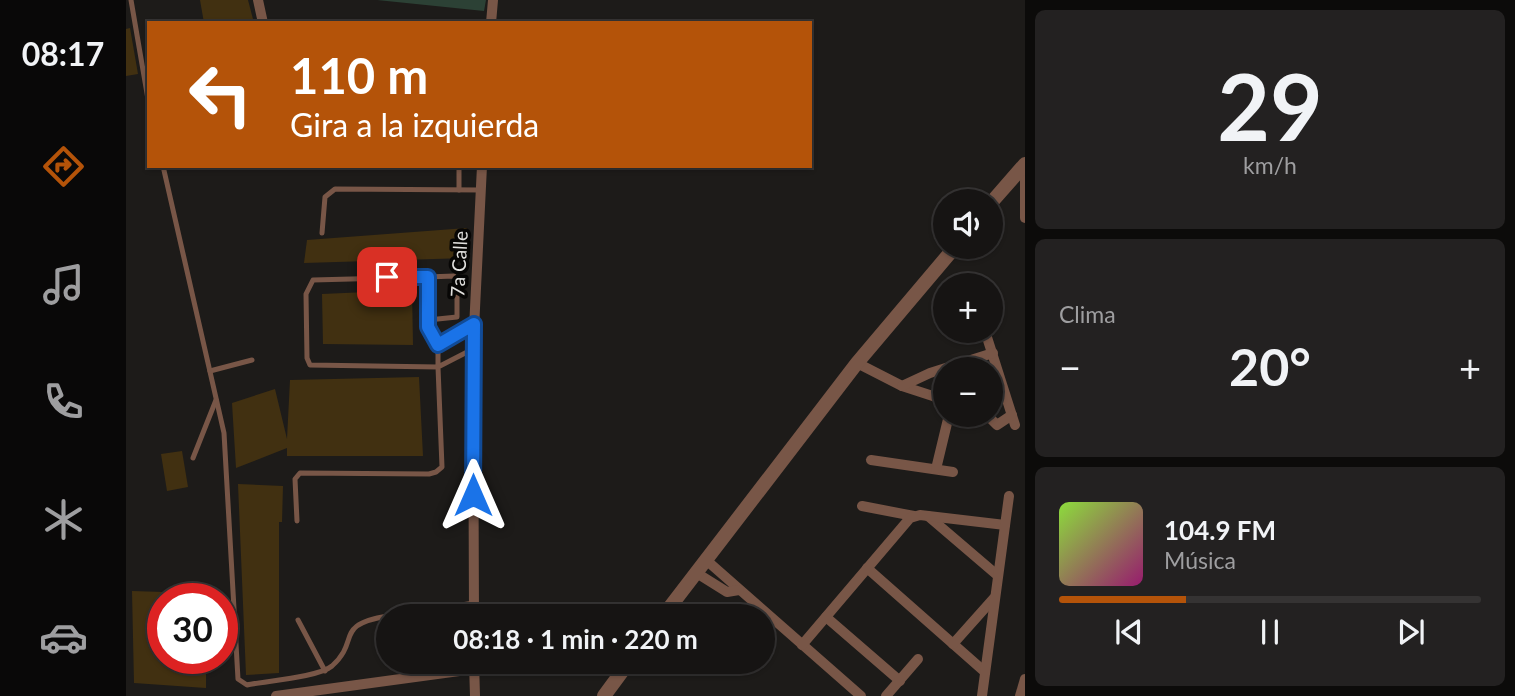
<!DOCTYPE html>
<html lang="es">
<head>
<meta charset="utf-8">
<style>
	:root { --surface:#161413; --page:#232121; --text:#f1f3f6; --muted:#9e9ea0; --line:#353333; --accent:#b45309 }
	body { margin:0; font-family:Lato,sans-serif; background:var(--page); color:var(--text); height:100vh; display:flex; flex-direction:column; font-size:26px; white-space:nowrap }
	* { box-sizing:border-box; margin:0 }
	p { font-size:23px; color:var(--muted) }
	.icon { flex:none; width:38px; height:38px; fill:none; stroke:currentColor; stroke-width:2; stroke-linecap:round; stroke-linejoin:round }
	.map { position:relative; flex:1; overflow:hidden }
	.drawer { display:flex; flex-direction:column; gap:10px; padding:10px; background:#0c0b0a; width:490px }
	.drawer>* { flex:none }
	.top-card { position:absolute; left:21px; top:21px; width:665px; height:147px; border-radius:0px; box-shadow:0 2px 5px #0004,0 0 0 2px var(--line); background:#b45309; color:#fff; overflow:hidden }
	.fabs { position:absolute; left:807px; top:189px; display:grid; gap:14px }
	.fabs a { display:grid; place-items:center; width:70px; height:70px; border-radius:50%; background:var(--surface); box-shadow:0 2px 5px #0004,0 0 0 2px var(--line); font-size:35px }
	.speed { position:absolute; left:21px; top:583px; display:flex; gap:14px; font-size:35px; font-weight:700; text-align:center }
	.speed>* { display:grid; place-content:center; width:91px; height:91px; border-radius:50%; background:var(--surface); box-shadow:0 2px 5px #0004,0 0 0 2px var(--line); line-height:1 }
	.speed .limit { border:10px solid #d22; background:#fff; color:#111 }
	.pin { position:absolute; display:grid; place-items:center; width:60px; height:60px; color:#fff; margin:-30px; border-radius:14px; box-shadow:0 4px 10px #0006 }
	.me { position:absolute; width:77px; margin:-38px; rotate:0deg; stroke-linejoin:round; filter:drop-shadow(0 0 5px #0008) }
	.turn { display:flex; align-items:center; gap:24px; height:147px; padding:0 28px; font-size:32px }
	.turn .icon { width:91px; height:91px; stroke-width:2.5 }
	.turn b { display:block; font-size:49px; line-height:60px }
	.big { font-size:52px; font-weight:700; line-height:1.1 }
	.drawer .widget { flex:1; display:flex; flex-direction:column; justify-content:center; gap:10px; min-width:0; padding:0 24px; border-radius:10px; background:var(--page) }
	.drawer .dial { align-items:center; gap:0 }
	.dial b { font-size:91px; line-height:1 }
	.song { display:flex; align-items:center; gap:21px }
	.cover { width:84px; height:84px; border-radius:10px; background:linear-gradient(135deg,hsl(90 70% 55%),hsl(320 70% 35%)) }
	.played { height:7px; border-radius:4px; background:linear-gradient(90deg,var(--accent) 30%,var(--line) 30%) }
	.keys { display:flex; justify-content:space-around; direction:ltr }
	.heat { display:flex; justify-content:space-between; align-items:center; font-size:38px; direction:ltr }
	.trip { position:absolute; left:250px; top:604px; width:399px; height:70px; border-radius:35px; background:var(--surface); box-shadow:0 2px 5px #0004,0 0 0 2px var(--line); font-weight:700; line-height:70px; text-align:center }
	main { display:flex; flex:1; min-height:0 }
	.dock { display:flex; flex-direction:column; width:126px; justify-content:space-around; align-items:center; background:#090808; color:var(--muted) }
	.dock .icon { width:49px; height:49px }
	.dock .current { color:var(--accent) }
	.dock b { font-size:32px; color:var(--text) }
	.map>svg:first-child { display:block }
</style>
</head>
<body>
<main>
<nav class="dock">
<b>08:17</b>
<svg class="icon current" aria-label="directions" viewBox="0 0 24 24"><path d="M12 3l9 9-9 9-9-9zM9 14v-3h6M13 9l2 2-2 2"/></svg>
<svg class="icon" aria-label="music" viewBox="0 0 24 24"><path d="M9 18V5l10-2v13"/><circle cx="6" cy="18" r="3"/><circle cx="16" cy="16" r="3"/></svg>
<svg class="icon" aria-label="phone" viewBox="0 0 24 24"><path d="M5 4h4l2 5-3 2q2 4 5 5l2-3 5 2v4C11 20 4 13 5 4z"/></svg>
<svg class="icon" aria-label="climate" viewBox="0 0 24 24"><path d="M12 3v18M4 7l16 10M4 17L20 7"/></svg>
<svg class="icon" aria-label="car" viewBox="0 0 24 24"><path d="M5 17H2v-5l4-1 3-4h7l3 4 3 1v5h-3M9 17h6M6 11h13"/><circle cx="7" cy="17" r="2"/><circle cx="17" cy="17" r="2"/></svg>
</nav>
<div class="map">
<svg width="899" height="696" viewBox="0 0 899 696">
	<rect width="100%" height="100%" fill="#1d1b19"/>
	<polygon fill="#2c4135" points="251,0 360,0 358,11"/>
	<g fill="#413011">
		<polygon points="74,0 122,0 128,23 78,23"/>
		<polygon points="4,28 12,74 0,76 0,29"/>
		<polygon points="341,228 341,258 178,263 181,240"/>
		<polygon points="286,290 287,345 197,344 196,294"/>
		<polygon points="293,377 297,456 161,456 161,448 110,468 106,403 149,389 161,439 164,380"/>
		<polygon points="56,451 62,487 41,491 35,454"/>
		<polygon points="112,484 157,486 156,522 153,522 153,673 120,675"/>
		<polygon points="6,591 37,592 37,658 80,658 80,688 8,683"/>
	</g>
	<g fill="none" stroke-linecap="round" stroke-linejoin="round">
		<g stroke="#785647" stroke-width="5">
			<polyline points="5,0 23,105"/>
			<path d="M37,166L98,433L112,679L121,685C139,681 193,677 206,666C235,640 207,625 262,616"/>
			<polyline points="333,190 333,166"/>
			<polyline points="196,233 199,197 209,189 355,190"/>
			<polyline points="301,277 328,276 331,282 331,317 302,320"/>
			<polyline points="312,345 348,324"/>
			<polyline points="84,371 126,360"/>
			<polyline points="67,458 90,400"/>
			<polyline points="171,521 169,479 174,473 303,474 310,472 316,467 312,367 184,365 181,358 180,294 187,280 301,277 302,327 312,345 312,367 347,349"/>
			<polyline points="265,616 348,603"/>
			<polyline points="172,620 199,671"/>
		</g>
		<g stroke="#785647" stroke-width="10">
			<polyline points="132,0 137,23"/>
			<polyline points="365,23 367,0"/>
			<polyline points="899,164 899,218"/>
			<polyline points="859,331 889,425"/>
			<polyline points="731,363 776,386 819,400"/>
			<polyline points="776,386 804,373 867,353"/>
			<polyline points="861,415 871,425 886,415"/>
			<polyline points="745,460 827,472"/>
			<polyline points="810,469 823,415"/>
			<polyline points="736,506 788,516"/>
			<polyline points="802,516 871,575"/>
			<polyline points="579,559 735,696"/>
			<polyline points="741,568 859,672"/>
			<polyline points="569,572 601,592 613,590"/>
			<polyline points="348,616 347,349 356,166"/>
			<polyline points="700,617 774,681"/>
			<polyline points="827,644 868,598"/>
			<polyline points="676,645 784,518 794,515 879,525"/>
			<polyline points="348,662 349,696"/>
			<polyline points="150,696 348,669"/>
			<polyline points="760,696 792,659"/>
			<polyline points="856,696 883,496"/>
			<polyline points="894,696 899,679"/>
		</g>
		<g stroke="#785647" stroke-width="14">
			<polyline points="864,204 899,164"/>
			<polyline points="537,616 731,363 829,247"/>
			<polyline points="478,696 503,662"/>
		</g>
	</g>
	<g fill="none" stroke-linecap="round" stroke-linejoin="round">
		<g stroke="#114b97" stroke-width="18">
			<polyline id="route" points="261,277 302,277 302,327 312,345 348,324 347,495"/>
		</g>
		<use href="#route" stroke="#1a73e8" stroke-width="12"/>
	</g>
	<g text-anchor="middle" stroke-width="7" stroke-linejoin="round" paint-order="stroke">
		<g font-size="19" fill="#e2e1df" stroke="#070605">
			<text transform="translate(333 264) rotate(-87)" y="7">7a Calle</text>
		</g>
	</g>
</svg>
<div class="fabs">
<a><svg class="icon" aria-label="sound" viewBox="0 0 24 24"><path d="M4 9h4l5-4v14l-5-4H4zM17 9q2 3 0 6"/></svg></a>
<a>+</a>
<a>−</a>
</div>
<div class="speed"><div class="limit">30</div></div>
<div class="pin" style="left:261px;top:277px;background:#d93025"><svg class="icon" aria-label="arrive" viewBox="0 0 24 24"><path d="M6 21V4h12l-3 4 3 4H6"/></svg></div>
<svg class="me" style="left:347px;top:495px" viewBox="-20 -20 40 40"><path d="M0-17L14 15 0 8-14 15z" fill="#1a73e8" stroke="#fff" stroke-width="4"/></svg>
<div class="trip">08:18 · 1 min · 220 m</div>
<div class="top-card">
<div class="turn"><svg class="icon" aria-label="left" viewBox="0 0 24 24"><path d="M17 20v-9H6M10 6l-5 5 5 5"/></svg><div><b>110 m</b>Gira a la izquierda</div></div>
</div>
</div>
<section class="drawer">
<div class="widget dial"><b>29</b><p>km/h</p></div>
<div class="widget"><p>Clima</p>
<div class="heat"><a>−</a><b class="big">20°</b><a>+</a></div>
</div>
<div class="widget">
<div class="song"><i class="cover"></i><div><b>104.9 FM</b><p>Música</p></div></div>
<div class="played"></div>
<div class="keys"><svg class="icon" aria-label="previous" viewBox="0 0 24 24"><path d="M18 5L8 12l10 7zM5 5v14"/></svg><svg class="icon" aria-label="pause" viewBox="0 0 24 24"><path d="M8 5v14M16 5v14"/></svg><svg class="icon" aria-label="next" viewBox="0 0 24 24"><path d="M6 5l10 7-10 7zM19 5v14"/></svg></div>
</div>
</section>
</main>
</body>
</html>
